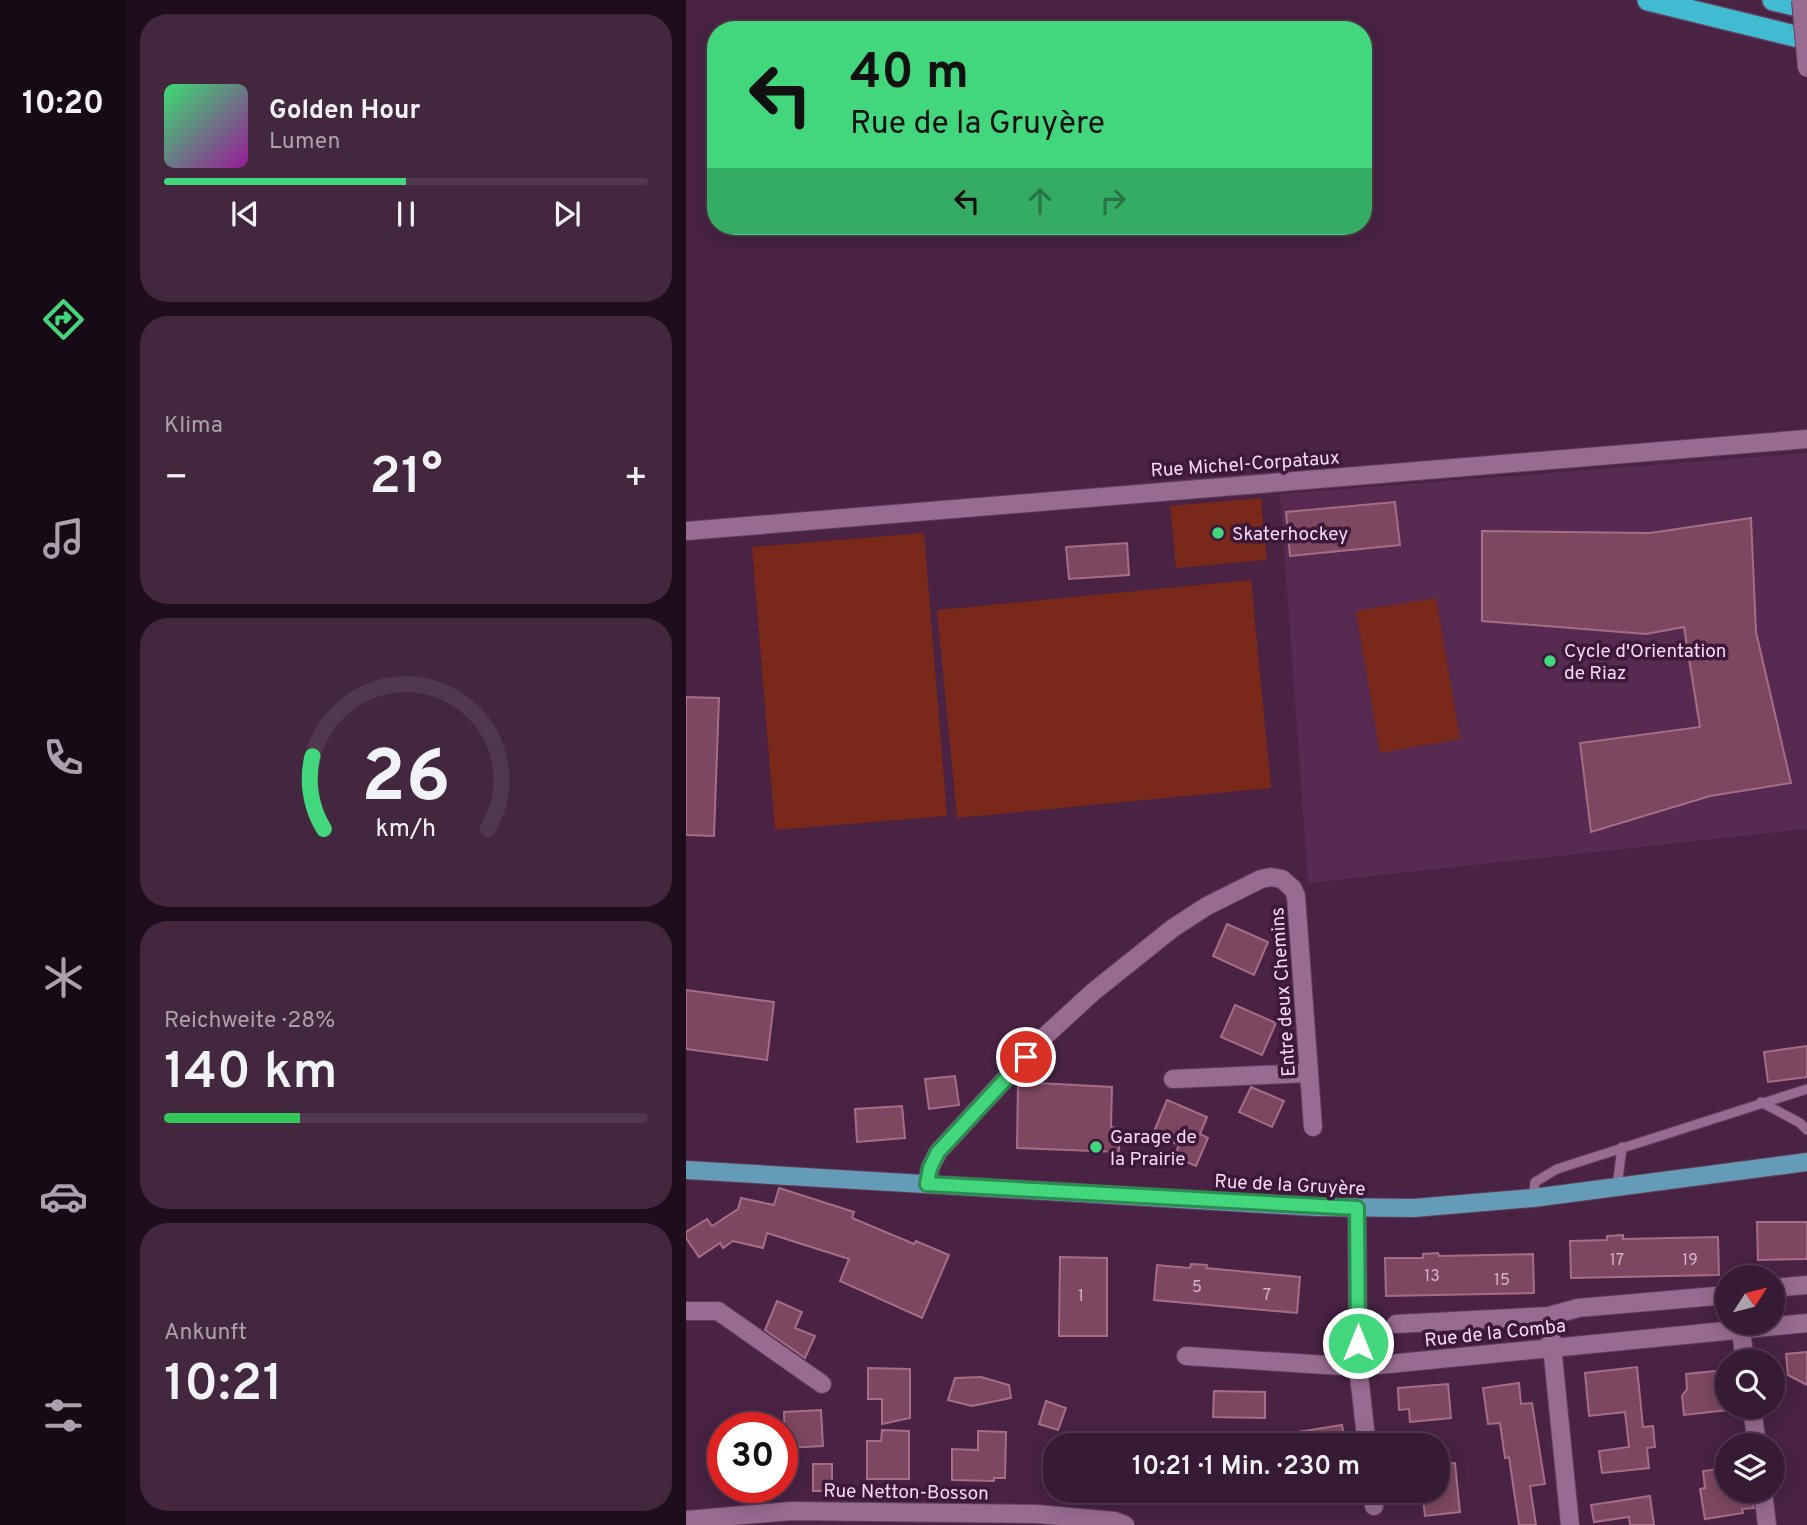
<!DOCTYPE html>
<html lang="de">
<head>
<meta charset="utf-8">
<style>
	:root { --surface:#371a33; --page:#42273f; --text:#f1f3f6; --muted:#aaa1ac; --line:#51384e; --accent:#42d77c }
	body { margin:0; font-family:Overpass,sans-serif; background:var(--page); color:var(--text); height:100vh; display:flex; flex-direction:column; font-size:26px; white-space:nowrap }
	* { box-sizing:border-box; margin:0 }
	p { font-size:23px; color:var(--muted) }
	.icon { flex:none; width:38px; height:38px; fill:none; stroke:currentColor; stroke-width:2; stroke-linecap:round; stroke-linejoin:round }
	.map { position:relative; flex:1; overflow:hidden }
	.details { display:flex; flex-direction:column; gap:14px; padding:14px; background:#1e0e1c; width:560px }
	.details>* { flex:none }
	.guide { position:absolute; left:21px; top:21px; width:665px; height:214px; border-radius:28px; box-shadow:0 4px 18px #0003,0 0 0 2px var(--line); background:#42d77c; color:#111; overflow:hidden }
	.needle { width:46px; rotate:54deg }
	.fabs { position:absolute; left:1029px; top:1265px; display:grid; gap:14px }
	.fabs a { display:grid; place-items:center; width:70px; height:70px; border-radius:50%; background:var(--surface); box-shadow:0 4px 18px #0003,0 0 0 2px var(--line); font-size:35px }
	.speed { position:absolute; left:21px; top:1412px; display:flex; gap:14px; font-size:35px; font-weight:700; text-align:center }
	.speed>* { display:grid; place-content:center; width:91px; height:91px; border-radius:50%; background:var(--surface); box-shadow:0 4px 18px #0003,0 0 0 2px var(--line); line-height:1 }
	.speed .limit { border:10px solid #d22; background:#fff; color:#111 }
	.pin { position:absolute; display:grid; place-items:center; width:60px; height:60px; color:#fff; margin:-30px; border:4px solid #fff; border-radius:50%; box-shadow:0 2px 7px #0007 }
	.me { position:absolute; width:77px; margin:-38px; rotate:0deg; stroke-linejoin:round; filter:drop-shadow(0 0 5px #0008) }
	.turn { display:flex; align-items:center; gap:24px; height:147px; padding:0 28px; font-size:32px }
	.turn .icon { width:91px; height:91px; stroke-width:2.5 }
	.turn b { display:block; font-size:49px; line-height:60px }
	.lanes { display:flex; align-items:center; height:66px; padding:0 28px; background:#0003; justify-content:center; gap:35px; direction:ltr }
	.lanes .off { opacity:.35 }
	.big { font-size:52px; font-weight:600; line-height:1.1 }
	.details .tile { flex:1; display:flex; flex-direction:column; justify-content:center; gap:10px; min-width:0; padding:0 24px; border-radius:28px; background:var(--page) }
	.details .dial { align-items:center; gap:0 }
	.dial svg { height:182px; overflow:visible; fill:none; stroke:var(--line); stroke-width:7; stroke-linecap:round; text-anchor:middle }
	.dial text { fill:var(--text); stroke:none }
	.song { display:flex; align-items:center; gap:21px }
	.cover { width:84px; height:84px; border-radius:10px; background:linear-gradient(135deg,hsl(140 70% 55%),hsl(300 70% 35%)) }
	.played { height:7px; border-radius:4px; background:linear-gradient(90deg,var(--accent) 50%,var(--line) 50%) }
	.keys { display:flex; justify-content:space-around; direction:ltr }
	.heat { display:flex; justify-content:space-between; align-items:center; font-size:38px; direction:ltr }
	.charge { height:10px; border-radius:5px; background:linear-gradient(90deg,#34c759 28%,var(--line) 0) }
	.trip { position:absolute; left:357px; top:1433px; width:406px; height:70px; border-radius:28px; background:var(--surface); box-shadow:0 4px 18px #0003,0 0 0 2px var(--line); font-weight:600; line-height:70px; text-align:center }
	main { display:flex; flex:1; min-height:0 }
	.menu { display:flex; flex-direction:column; width:126px; justify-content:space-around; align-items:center; background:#160a14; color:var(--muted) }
	.menu .icon { width:49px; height:49px }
	.menu .active { color:var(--accent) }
	.menu b { font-size:32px; color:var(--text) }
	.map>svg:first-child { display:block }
</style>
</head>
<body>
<main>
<nav class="menu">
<b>10:20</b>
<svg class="icon active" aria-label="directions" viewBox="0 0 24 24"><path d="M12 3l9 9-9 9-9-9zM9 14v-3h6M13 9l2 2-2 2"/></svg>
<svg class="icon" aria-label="music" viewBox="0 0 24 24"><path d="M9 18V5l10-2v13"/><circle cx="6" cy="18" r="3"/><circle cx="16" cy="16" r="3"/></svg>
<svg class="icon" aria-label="phone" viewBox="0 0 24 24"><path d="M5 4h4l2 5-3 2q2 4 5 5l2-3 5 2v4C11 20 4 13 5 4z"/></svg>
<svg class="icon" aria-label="climate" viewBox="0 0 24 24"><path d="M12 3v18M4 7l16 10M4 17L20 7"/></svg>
<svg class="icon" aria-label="car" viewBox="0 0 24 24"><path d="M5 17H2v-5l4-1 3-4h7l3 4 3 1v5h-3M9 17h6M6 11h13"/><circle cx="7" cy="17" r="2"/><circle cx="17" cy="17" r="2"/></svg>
<svg class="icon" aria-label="filters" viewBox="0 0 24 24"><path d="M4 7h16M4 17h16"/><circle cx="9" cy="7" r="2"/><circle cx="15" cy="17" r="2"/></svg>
</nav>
<section class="details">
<div class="tile">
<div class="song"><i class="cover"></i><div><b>Golden Hour</b><p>Lumen</p></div></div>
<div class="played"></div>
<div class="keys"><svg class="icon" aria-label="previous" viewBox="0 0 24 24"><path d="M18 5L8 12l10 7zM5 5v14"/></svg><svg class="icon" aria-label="pause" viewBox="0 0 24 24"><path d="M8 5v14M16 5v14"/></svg><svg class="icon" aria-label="next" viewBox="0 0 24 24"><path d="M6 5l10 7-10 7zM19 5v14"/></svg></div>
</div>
<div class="tile"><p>Klima</p>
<div class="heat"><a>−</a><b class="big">21°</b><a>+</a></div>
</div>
<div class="tile dial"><svg viewBox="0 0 100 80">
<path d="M14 69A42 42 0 1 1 86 69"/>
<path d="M14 69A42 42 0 0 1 9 37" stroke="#42d77c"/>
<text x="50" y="56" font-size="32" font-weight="700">26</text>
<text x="50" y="72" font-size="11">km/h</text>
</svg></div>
<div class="tile"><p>Reichweite · 28%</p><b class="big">140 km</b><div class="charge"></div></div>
<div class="tile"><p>Ankunft</p><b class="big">10:21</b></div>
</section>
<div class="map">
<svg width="1121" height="1525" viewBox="0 0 1121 1525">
	<rect width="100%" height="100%" fill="#492244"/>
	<polygon fill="#562a51" points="1121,453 1121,829 622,883 594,494"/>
	<g fill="#79281a">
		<polygon points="575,498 581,560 490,568 484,506"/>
		<polygon points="238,533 261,816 89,830 66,547"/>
		<polygon points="565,580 585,788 271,818 251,610"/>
		<polygon points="750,598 774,739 694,753 670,611"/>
	</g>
	<g fill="#7c475f" stroke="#a66d86" stroke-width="2">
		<polygon points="709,502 714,545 604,556 600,512"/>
		<polygon points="1065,518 1070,632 1105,783 1024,796 905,832 894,743 1014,727 998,627 960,634 796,621 796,531 964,533"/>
		<polygon points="441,543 443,575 383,579 380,547"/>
		<polygon points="0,697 33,698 28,836 0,835"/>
		<polygon points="541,924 582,942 568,975 527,956"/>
		<polygon points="0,990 88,1002 81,1060 0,1049"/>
		<polygon points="549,1005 590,1023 576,1055 535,1037"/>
		<polygon points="1121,1046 1121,1077 1082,1082 1078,1052"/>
		<polygon points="269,1076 273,1105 243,1109 239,1079"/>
		<polygon points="332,1082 426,1087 425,1127 434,1128 433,1152 331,1148"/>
		<polygon points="565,1087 598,1101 586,1127 553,1112"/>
		<polygon points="481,1100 521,1117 514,1134 522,1138 510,1166 488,1157 493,1145 467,1134"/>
		<polygon points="216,1106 219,1138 171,1142 169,1109"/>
		<polygon points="93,1188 168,1212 166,1218 228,1244 230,1241 263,1255 236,1318 154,1281 163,1259 81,1233 77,1248 47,1241 37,1248 34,1243 13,1257 0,1238 0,1232 21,1219 26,1226 52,1209 55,1198 88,1205"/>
		<polygon points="1071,1222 1121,1222 1121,1259 1072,1260"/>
		<polygon points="937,1235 937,1239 1032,1237 1033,1275 885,1278 884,1241 921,1240 921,1236"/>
		<polygon points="752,1253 753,1256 847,1254 848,1293 700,1296 699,1258 737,1258 737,1254"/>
		<polygon points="374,1257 421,1258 421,1336 373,1336"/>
		<polygon points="505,1264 521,1265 520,1268 614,1277 611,1313 468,1300 471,1265 504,1268"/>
		<polygon points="91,1301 116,1312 109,1328 129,1336 119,1358 79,1330"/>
		<polygon points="1121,1352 1121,1385 1102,1375 1100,1354"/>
		<polygon points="951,1367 957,1427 967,1426 969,1447 961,1448 963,1468 916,1473 913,1451 943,1447 939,1412 903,1416 899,1373"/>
		<polygon points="182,1368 224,1369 224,1418 196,1424 196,1399 182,1399"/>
		<polygon points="1038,1370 1042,1410 998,1415 996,1396 1001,1389 1000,1374"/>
		<polygon points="295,1377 323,1385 325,1398 286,1406 262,1400 269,1378"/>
		<polygon points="833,1383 835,1404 846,1403 859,1484 844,1486 850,1525 833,1525 823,1457 819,1458 814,1423 802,1424 797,1388"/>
		<polygon points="762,1384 765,1418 724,1422 723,1409 713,1410 712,1388"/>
		<polygon points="528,1391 579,1392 579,1418 527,1417"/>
		<polygon points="360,1401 380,1408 372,1430 353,1424"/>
		<polygon points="135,1410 137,1446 99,1448 98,1412"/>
		<polygon points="656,1425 660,1446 586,1446 586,1436"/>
		<polygon points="196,1430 223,1431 223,1479 181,1479 181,1441 195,1441"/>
		<polygon points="292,1431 320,1432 319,1478 308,1478 308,1481 266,1480 266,1449 292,1450"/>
		<polygon points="769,1463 774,1512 739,1516 736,1491 751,1491 751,1465"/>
		<rect x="127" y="1464" width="19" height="27"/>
		<polygon points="1041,1468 1041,1491 1065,1491 1068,1508 1056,1509 1057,1513 1019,1519 1014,1489 1019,1488 1017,1471"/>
		<polygon points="964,1496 968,1525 944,1525 943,1517 908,1522 905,1505"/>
	</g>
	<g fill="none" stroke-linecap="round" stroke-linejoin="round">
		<g stroke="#613f5d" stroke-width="11">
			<g id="service">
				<polyline points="1075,1102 1114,1123 1121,1130"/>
				<polyline points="931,1187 936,1147"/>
				<polyline points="847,1198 849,1182 871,1169 1121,1089"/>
			</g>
		</g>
		<g stroke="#613f5d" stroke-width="20">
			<g id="minor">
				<path d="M0,531C373,497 747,471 1121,439"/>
				<polyline points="487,1079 623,1073"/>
				<polyline points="241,1184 244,1168 252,1152 357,1038 407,992 487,928 521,906 575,879 585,877 596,879 607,889 610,896 627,1127"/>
				<polyline points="671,1208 672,1367 681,1446"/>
				<polyline points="1087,1288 1121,1285"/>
				<polyline points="0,1311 32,1311 136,1384"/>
				<polyline points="863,1316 884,1525"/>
				<polyline points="1054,1323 1059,1362"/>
				<polyline points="710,1324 863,1316 892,1308 1041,1295"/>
				<polyline points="500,1356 672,1367 1121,1323"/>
				<polyline points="1066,1407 1071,1446"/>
				<polyline points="686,1491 688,1506"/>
				<polyline points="1077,1491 1081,1525"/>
				<polyline points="0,1520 105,1511 351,1514 429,1521 439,1525"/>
			</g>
		</g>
		<g stroke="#613f5d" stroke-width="20">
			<polyline id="primary" points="0,1170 631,1207 728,1208 847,1198 1121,1162"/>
		</g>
		<g stroke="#613f5d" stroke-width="24">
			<g id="motorway">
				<polyline points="962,0 1121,39"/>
				<polyline points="1087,0 1121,8"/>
			</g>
		</g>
		<use href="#service" stroke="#986b91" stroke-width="9"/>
		<use href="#minor" stroke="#986b91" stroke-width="18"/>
		<use href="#primary" stroke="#649bb7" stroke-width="18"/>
		<use href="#motorway" stroke="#41bbd1" stroke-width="21"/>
		<g stroke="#613f5d" stroke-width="20" stroke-linecap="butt">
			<polyline id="minor-bridge" points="1115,0 1121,68"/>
		</g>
		<use href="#minor-bridge" stroke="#986b91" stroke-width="18"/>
	</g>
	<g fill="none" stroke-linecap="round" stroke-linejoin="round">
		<g stroke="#2b8c51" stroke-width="18">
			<polyline id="route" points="340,1057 252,1152 244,1168 241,1184 671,1208 672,1343"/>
		</g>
		<use href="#route" stroke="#42d77c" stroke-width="12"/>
	</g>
	<g fill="#42d77c" stroke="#3e183a" stroke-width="2.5">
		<circle cx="532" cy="533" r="7"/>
		<circle cx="864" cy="661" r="7"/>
		<circle cx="410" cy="1147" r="7"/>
	</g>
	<g text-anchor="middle" stroke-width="7" stroke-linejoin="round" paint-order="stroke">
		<g font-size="16" fill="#d5b5cb">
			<text x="931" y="1265">17</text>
			<text x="1004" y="1265">19</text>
			<text x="746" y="1281">13</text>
			<text x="816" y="1285">15</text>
			<text x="511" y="1292">5</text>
			<text x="581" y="1300">7</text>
			<text x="395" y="1301">1</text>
		</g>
		<g font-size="19" fill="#f3daef" stroke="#3e183a">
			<text transform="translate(559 463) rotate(-4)" y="7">Rue Michel-Corpataux</text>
			<text transform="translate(596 992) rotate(-94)" y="7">Entre deux Chemins</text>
			<text transform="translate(604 1184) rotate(3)" y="7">Rue de la Gruyère</text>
			<text transform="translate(809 1332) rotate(-6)" y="7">Rue de la Comba</text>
			<text transform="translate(220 1491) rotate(1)" y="7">Rue Netton-Bosson</text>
		</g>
		<g font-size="19" fill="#f3daef" stroke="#3e183a" text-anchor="start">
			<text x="546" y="540">Skaterhockey</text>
			<text x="878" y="657">Cycle d'Orientation<tspan x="878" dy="22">de Riaz</tspan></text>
			<text x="424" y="1143">Garage de<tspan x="424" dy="22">la Prairie</tspan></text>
		</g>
	</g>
</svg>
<div class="fabs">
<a><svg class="needle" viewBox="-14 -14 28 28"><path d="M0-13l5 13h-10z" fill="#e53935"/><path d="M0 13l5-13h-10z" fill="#aaa1ac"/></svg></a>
<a><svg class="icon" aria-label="search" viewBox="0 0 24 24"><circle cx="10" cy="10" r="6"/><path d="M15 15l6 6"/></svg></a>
<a><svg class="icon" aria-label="layers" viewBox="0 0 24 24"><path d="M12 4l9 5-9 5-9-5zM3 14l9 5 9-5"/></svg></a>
</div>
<div class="speed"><div class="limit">30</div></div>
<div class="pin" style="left:340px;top:1057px;background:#d93025"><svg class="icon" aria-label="arrive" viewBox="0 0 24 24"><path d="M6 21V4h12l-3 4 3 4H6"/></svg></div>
<svg class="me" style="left:672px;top:1343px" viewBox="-20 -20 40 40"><circle r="17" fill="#42d77c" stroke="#fff" stroke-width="3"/><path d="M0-11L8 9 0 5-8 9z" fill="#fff"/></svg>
<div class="trip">10:21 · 1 Min. · 230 m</div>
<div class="guide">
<div class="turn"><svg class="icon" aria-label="left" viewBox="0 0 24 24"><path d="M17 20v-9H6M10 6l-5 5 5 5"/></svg><div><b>40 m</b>Rue de la Gruyère</div></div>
<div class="lanes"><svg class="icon" aria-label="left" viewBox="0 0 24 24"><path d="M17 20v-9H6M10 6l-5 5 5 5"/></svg><svg class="icon off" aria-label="ahead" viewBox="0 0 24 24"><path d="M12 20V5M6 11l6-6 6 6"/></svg><svg class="icon off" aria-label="right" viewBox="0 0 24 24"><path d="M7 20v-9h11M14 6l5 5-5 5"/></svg></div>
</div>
</div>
</main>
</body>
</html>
